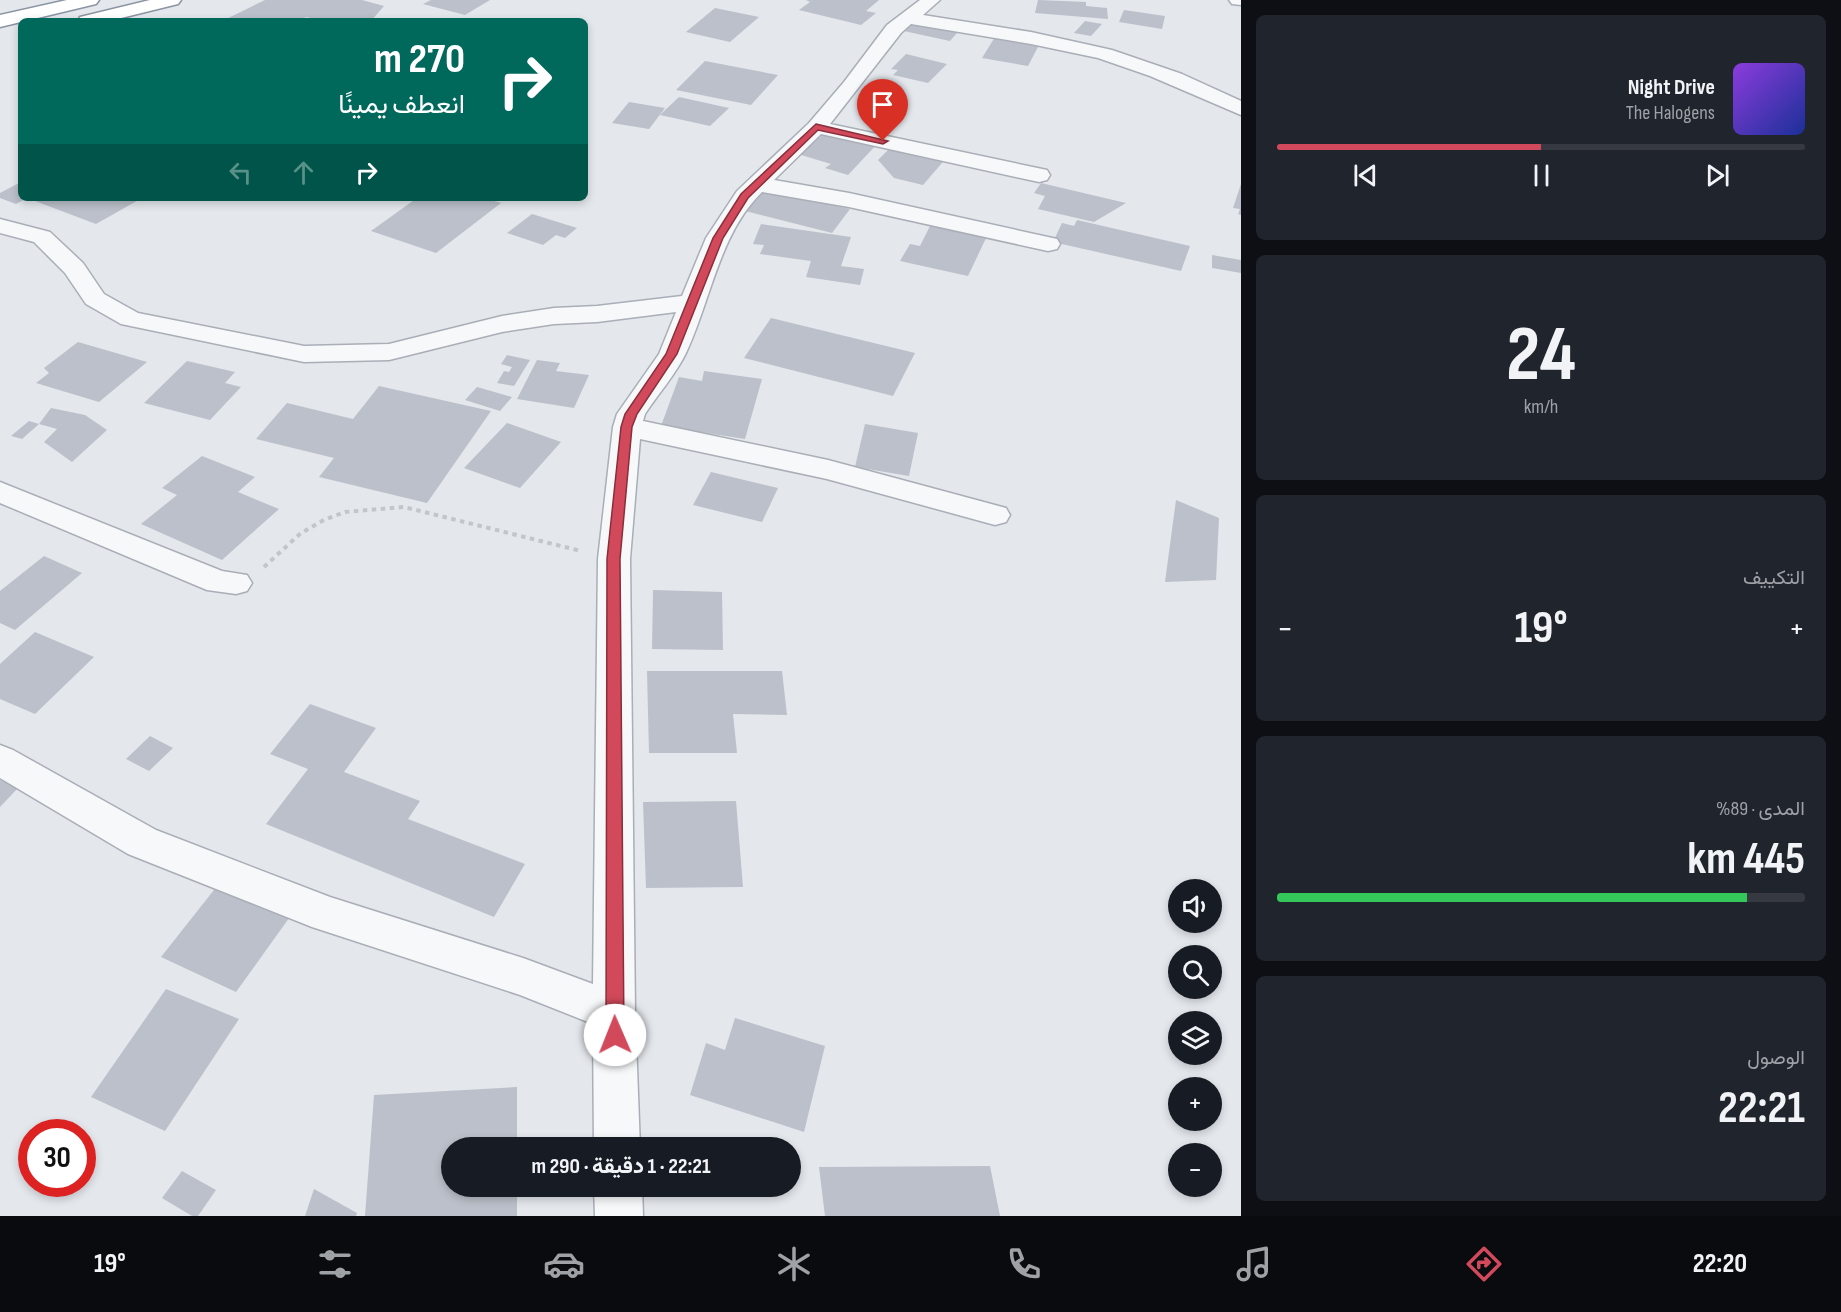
<!DOCTYPE html>
<html lang="ar">
<head>
<meta charset="utf-8">
<style>
	:root { --surface:#171b24; --page:#20242c; --text:#f1f3f6; --muted:#9ea1a6; --line:#363941; --accent:#d1495b }
	body { margin:0; font-family:"Sofia Sans Condensed",Vazirmatn,sans-serif; background:var(--page); color:var(--text); direction:rtl; height:100vh; display:flex; flex-direction:column; font-size:22px; white-space:nowrap }
	* { box-sizing:border-box; margin:0 }
	p { font-size:20px; color:var(--muted) }
	.icon { flex:none; width:33px; height:33px; fill:none; stroke:currentColor; stroke-width:2; stroke-linecap:round; stroke-linejoin:round }
	.map { position:relative; flex:1; overflow:hidden; direction:ltr }
	.details { display:flex; flex-direction:column; gap:15px; padding:15px; background:#0d0f14; width:600px }
	.details>* { flex:none }
	.guide { position:absolute; left:18px; top:18px; width:570px; height:183px; border-radius:9px; box-shadow:0 3px 9px #0003; direction:rtl; background:#00695c; color:#fff; overflow:hidden }
	.buttons { position:absolute; left:1168px; top:879px; display:grid; gap:12px }
	.buttons a { display:grid; place-items:center; width:54px; height:54px; border-radius:50%; background:var(--surface); box-shadow:0 3px 9px #0003; font-size:30px }
	.speed { position:absolute; left:18px; top:1119px; display:flex; gap:12px; font-size:30px; font-weight:700; text-align:center }
	.speed>* { display:grid; place-content:center; width:78px; height:78px; border-radius:50%; background:var(--surface); box-shadow:0 3px 9px #0003; line-height:1 }
	.speed .limit { border:9px solid #d22; background:#fff; color:#111 }
	.pin { position:absolute; display:grid; place-items:center; width:51px; height:51px; color:#fff; margin:-62px -26px; border-radius:50% 50% 50% 0; rotate:-45deg; box-shadow:0 0 6px #0007 }
	.pin .icon { rotate:45deg }
	.me { position:absolute; width:66px; margin:-33px; rotate:359deg; stroke-linejoin:round; filter:drop-shadow(0 0 4px #0008) }
	.turn { display:flex; align-items:center; gap:21px; height:126px; padding:0 24px; font-size:27px }
	.turn .icon { width:78px; height:78px; stroke-width:2.5 }
	.turn b { display:block; font-size:42px; line-height:51px }
	.lanes { display:flex; align-items:center; height:57px; padding:0 24px; background:#0003; justify-content:center; gap:30px; direction:ltr }
	.lanes .off { opacity:.35 }
	.big { font-size:45px; font-weight:700; line-height:1.1 }
	.details .tile { flex:1; display:flex; flex-direction:column; justify-content:center; gap:9px; min-width:0; padding:0 21px; border-radius:9px; background:var(--page) }
	.details .dial { align-items:center; gap:0 }
	.dial b { font-size:78px; line-height:1 }
	.song { display:flex; align-items:center; gap:18px }
	.cover { width:72px; height:72px; border-radius:9px; background:linear-gradient(135deg,hsl(270 70% 55%),hsl(230 70% 35%)) }
	.played { height:6px; border-radius:3px; background:linear-gradient(90deg,var(--accent) 50%,var(--line) 50%) }
	.keys { display:flex; justify-content:space-around; direction:ltr }
	.heat { display:flex; justify-content:space-between; align-items:center; font-size:33px; direction:ltr }
	.charge { height:9px; border-radius:4px; background:linear-gradient(90deg,#34c759 89%,var(--line) 0) }
	.trip { position:absolute; left:441px; top:1137px; width:360px; height:60px; border-radius:30px; background:var(--surface); box-shadow:0 3px 9px #0003; font-weight:700; line-height:60px; text-align:center; direction:rtl }
	.menu { display:flex; height:96px; justify-content:space-around; align-items:center; background:#090b0e; color:var(--muted) }
	.menu .icon { width:42px; height:42px }
	.menu .current { color:var(--accent) }
	.menu b { font-size:27px; color:var(--text) }
	main { display:flex; flex:1; min-height:0 }
	.map>svg:first-child { display:block }
</style>
</head>
<body>
<main>
<section class="details">
<div class="tile">
<div class="song"><i class="cover"></i><div><b>Night Drive</b><p>The Halogens</p></div></div>
<div class="played"></div>
<div class="keys"><svg class="icon" aria-label="previous" viewBox="0 0 24 24"><path d="M18 5L8 12l10 7zM5 5v14"/></svg><svg class="icon" aria-label="pause" viewBox="0 0 24 24"><path d="M8 5v14M16 5v14"/></svg><svg class="icon" aria-label="next" viewBox="0 0 24 24"><path d="M6 5l10 7-10 7zM19 5v14"/></svg></div>
</div>
<div class="tile dial"><b>24</b><p>km/h</p></div>
<div class="tile"><p>التكييف</p>
<div class="heat"><a>−</a><b class="big">19°</b><a>+</a></div>
</div>
<div class="tile"><p>المدى · 89%</p><b class="big">445 km</b><div class="charge"></div></div>
<div class="tile"><p>الوصول</p><b class="big">22:21</b></div>
</section>
<div class="map">
<svg width="1241" height="1216" viewBox="0 0 1241 1216">
	<rect width="100%" height="100%" fill="#e4e7ec"/>
	<g fill="#bbc0ca">
		<polygon points="265,0 362,0 384,6 371,21 323,21 306,17 299,21 222,21"/>
		<polygon points="431,0 490,0 465,15 423,4"/>
		<polygon points="806,0 879,0 866,11 876,13 861,25 799,10 810,2"/>
		<polygon points="1038,0 1086,2 1086,6 1107,8 1108,19 1035,13"/>
		<polygon points="715,8 759,17 730,42 686,32"/>
		<polygon points="1124,10 1165,16 1162,29 1119,22"/>
		<polygon points="906,13 964,25 950,41 890,28"/>
		<polygon points="1085,21 1102,24 1091,36 1074,33"/>
		<polygon points="995,37 1039,45 1028,66 982,58"/>
		<polygon points="906,54 947,64 928,83 893,75 898,70 891,69"/>
		<polygon points="705,61 778,75 751,105 676,90"/>
		<polygon points="679,97 729,108 710,126 660,115"/>
		<polygon points="629,102 665,108 649,129 612,123"/>
		<polygon points="828,131 879,142 848,175 825,168 831,164 798,154"/>
		<polygon points="891,147 948,156 923,185 894,178 878,160"/>
		<polygon points="21,182 21,198 27,198 16,204 0,198 0,193"/>
		<polygon points="1041,183 1126,203 1094,222 1038,209 1045,196 1034,193"/>
		<polygon points="1241,184 1241,215 1238,214 1240,209 1233,208"/>
		<polygon points="757,187 850,209 832,233 737,209"/>
		<polygon points="27,198 142,198 96,224"/>
		<polygon points="417,198 485,198 501,203 436,253 371,231"/>
		<polygon points="532,214 577,228 565,238 556,235 543,245 507,233"/>
		<polygon points="1077,220 1190,246 1181,271 1053,242 1062,223 1074,226"/>
		<polygon points="761,224 851,237 841,266 864,269 860,285 806,277 811,261 760,254 764,245 753,244"/>
		<polygon points="931,224 987,236 968,276 900,261 910,244 920,246"/>
		<polygon points="1212,255 1241,260 1241,273 1212,268"/>
		<polygon points="771,318 915,353 893,396 744,358"/>
		<polygon points="78,342 147,362 99,402 36,383 49,373 44,368"/>
		<polygon points="507,355 530,360 514,386 497,383 504,371 509,372 512,367 501,364"/>
		<polygon points="537,360 560,363 556,371 589,375 574,408 517,399"/>
		<polygon points="187,361 235,372 225,383 241,387 210,420 144,403"/>
		<polygon points="704,371 762,379 745,439 661,426 679,377 702,381"/>
		<polygon points="379,386 491,411 427,503 319,477 334,458 256,439 287,403 353,419"/>
		<polygon points="477,387 512,397 500,411 465,400"/>
		<polygon points="51,408 85,415 107,430 72,462 44,442 57,429 39,424 22,439 11,436 29,421 39,424"/>
		<polygon points="507,423 561,442 520,488 464,468"/>
		<polygon points="865,424 918,433 909,476 855,467"/>
		<polygon points="202,456 255,477 238,492 279,509 222,560 141,524 177,495 162,488"/>
		<polygon points="711,472 778,488 762,522 693,505"/>
		<polygon points="1176,500 1219,518 1216,580 1165,582"/>
		<polygon points="44,556 82,573 15,630 0,623 0,591"/>
		<polygon points="653,590 722,592 723,650 652,649"/>
		<polygon points="35,632 94,657 35,714 0,699 0,664"/>
		<polygon points="647,671 782,671 787,715 733,714 737,753 649,753"/>
		<polygon points="310,704 376,728 344,772 420,801 408,819 525,864 494,917 266,824 308,769 270,754"/>
		<polygon points="150,736 173,748 149,771 126,759"/>
		<polygon points="0,780 18,788 0,807"/>
		<polygon points="736,801 743,887 646,888 643,802"/>
		<polygon points="225,876 297,907 236,992 161,957"/>
		<polygon points="166,989 239,1019 165,1131 91,1097"/>
		<polygon points="735,1018 825,1046 804,1132 690,1095 706,1043 725,1050"/>
		<polygon points="517,1087 517,1148 452,1148 452,1186 517,1186 517,1216 365,1216 374,1095"/>
		<polygon points="990,1166 1000,1216 825,1216 819,1167"/>
		<polygon points="182,1171 216,1190 198,1216 192,1216 162,1198"/>
		<polygon points="314,1189 357,1213 356,1216 305,1216"/>
	</g>
	<g fill="none" stroke-linecap="round" stroke-linejoin="round">
		<g stroke="#a9aeb7" stroke-width="3">
			<g id="minor">
				<path d="M920,0H940L923,15L1031,32L1112,50L1182,74L1241,101V115L1150,76L1098,58L1031,44L911,24L901,33L830,124L1047,170L1050,175L1047,180L1039,182L821,134L774,180L849,193L1048,237L1057,239L1060,244L1057,249L1048,251L849,207L762,192C719,234 711,300 686,353C676,374 658,394 645,414L643,421L828,460L1006,508L1010,515L1006,522L995,525L827,479L640,439L630,559L635,1012L640,1148H594L593,1024L520,995L312,927L128,854L0,778V745L13,750L156,830L330,897L523,958L593,984L598,559L613,427L617,414L659,354L676,312L597,322L554,324L502,332L389,360L304,362L121,324L86,304L65,273L34,242L0,233V219L50,232L83,263L104,294L138,313L304,346L389,344L502,316L554,308L597,306L682,296L706,238L737,191L809,123L844,82L887,25Z"/>
				<polygon points="1229,0 1241,0 1241,5 1232,4"/>
				<polygon points="0,482 222,571 247,575 252,583 247,591 236,594 207,590 0,503"/>
				<polygon points="594,1186 642,1186 643,1216 595,1216"/>
			</g>
		</g>
		<g stroke="#8b94a3" stroke-width="3">
			<g id="trunk">
				<polygon points="67,0 99,0 96,4 0,27 0,15"/>
				<polygon points="150,0 181,0 178,4 109,21 78,21 80,17"/>
			</g>
		</g>
		<polyline stroke="#c2c5cb" stroke-width="4" stroke-dasharray="4.5 4.5" stroke-linecap="butt" points="264,567 301,533 324,520 345,512 404,507 581,551"/>
		<use href="#minor" fill="#f7f8fa" fill-rule="evenodd"/>
		<use href="#trunk" fill="#fff" fill-rule="evenodd"/>
	</g>
	<polygon fill="#d1495b" stroke="#882f3b" stroke-width="1.5" points="816,124 888,141 883,144 818,130 748,198 723,238 677,354 637,414 632,427 620,559 624,1035 621,1041 615,1043 608,1041 606,1035 607,559 621,427 625,414 666,354 713,238 741,194"/>
</svg>
<div class="buttons">
<a><svg class="icon" aria-label="sound" viewBox="0 0 24 24"><path d="M4 9h4l5-4v14l-5-4H4zM17 9q2 3 0 6"/></svg></a>
<a><svg class="icon" aria-label="search" viewBox="0 0 24 24"><circle cx="10" cy="10" r="6"/><path d="M15 15l6 6"/></svg></a>
<a><svg class="icon" aria-label="layers" viewBox="0 0 24 24"><path d="M12 4l9 5-9 5-9-5zM3 14l9 5 9-5"/></svg></a>
<a>+</a>
<a>−</a>
</div>
<div class="speed"><div class="limit">30</div></div>
<div class="pin" style="left:883px;top:141px;background:#d93025"><svg class="icon" aria-label="arrive" viewBox="0 0 24 24"><path d="M6 21V4h12l-3 4 3 4H6"/></svg></div>
<svg class="me" style="left:615px;top:1035px" viewBox="-20 -20 40 40"><circle r="19" fill="#fff"/><path d="M0-13L10 11 0 6-10 11z" fill="#d1495b"/></svg>
<div class="trip">22:21 · 1 دقيقة · 290 m</div>
<div class="guide">
<div class="turn"><svg class="icon" aria-label="right" viewBox="0 0 24 24"><path d="M7 20v-9h11M14 6l5 5-5 5"/></svg><div><b>270 m</b>انعطف يمينًا</div></div>
<div class="lanes"><svg class="icon off" aria-label="left" viewBox="0 0 24 24"><path d="M17 20v-9H6M10 6l-5 5 5 5"/></svg><svg class="icon off" aria-label="ahead" viewBox="0 0 24 24"><path d="M12 20V5M6 11l6-6 6 6"/></svg><svg class="icon" aria-label="right" viewBox="0 0 24 24"><path d="M7 20v-9h11M14 6l5 5-5 5"/></svg></div>
</div>
</div>
</main>
<nav class="menu">
<b>22:20</b>
<svg class="icon current" aria-label="directions" viewBox="0 0 24 24"><path d="M12 3l9 9-9 9-9-9zM9 14v-3h6M13 9l2 2-2 2"/></svg>
<svg class="icon" aria-label="music" viewBox="0 0 24 24"><path d="M9 18V5l10-2v13"/><circle cx="6" cy="18" r="3"/><circle cx="16" cy="16" r="3"/></svg>
<svg class="icon" aria-label="phone" viewBox="0 0 24 24"><path d="M5 4h4l2 5-3 2q2 4 5 5l2-3 5 2v4C11 20 4 13 5 4z"/></svg>
<svg class="icon" aria-label="climate" viewBox="0 0 24 24"><path d="M12 3v18M4 7l16 10M4 17L20 7"/></svg>
<svg class="icon" aria-label="car" viewBox="0 0 24 24"><path d="M5 17H2v-5l4-1 3-4h7l3 4 3 1v5h-3M9 17h6M6 11h13"/><circle cx="7" cy="17" r="2"/><circle cx="17" cy="17" r="2"/></svg>
<svg class="icon" aria-label="filters" viewBox="0 0 24 24"><path d="M4 7h16M4 17h16"/><circle cx="9" cy="7" r="2"/><circle cx="15" cy="17" r="2"/></svg>
<b>19°</b>
</nav>
</body>
</html>
